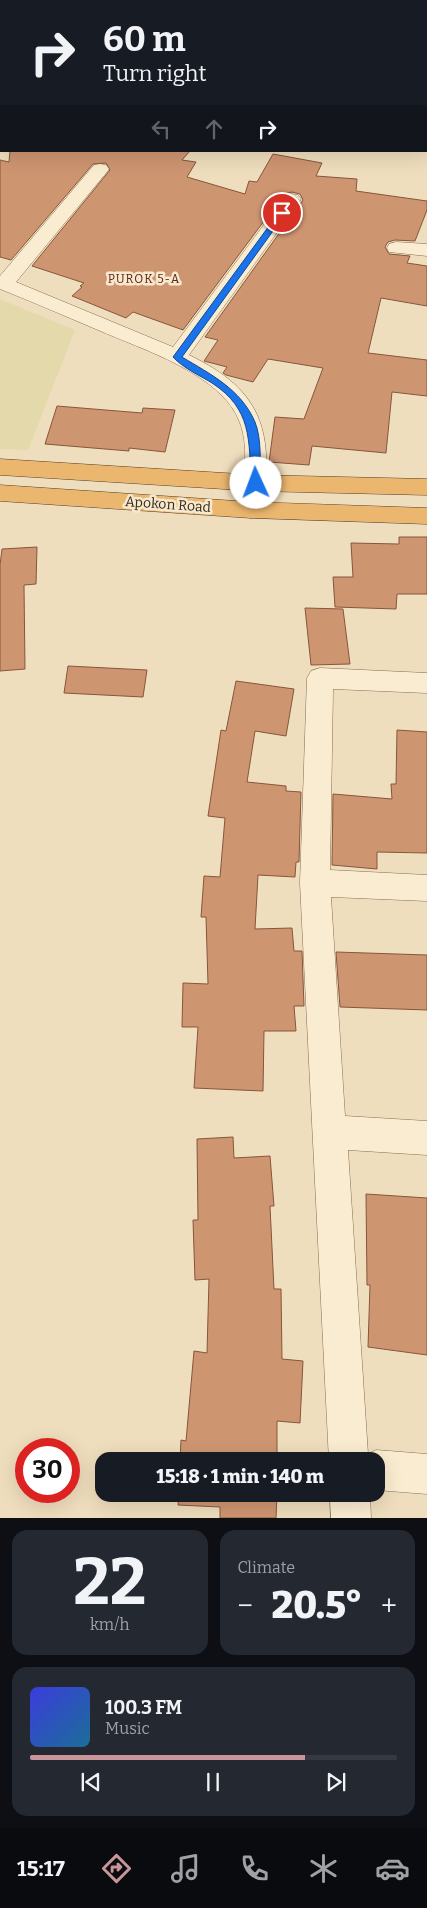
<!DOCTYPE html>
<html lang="en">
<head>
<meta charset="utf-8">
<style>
	:root { --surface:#171b24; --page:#242831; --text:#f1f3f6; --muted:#9ea1a6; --line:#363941; --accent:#c8969a }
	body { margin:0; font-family:Bitter,serif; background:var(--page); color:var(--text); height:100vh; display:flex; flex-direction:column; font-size:19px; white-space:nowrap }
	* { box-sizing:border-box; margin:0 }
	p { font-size:16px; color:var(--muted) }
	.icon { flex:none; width:28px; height:28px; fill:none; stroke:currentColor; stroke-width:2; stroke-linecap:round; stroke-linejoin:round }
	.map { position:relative; height:1518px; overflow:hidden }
	.panel { display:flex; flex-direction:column; gap:12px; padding:12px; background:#0d0f14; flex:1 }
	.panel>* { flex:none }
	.banner { position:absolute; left:0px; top:0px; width:428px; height:152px; box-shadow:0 5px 20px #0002; background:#171b24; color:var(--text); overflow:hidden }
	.speed { position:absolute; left:15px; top:1438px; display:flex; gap:10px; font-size:25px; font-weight:700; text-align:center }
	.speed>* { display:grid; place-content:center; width:65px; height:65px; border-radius:50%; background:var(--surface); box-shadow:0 5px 20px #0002; line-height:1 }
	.speed .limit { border:8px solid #d22; background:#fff; color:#111 }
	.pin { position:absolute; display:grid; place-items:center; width:42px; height:42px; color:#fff; margin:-21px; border:2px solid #fff; border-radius:50%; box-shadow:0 1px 5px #0007 }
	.me { position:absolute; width:55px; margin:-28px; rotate:358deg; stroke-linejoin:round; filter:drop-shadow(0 0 4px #0008) }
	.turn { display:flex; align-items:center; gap:18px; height:105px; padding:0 20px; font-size:22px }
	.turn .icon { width:65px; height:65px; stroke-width:2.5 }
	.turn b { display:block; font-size:35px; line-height:42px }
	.lanes { display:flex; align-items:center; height:48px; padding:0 20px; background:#0003; justify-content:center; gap:25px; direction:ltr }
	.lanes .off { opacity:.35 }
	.big { font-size:38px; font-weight:800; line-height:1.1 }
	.panel .widget { flex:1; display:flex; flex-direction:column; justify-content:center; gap:8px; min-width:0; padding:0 18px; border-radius:15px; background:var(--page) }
	.panel .dial { align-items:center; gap:0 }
	.dial b { font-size:65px; line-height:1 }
	.song { display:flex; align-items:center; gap:15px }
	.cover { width:60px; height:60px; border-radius:8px; background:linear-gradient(135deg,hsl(240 70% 55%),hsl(200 70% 35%)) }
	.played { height:5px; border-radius:2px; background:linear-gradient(90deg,var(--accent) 75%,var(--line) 75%) }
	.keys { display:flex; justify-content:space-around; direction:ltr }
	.heat { display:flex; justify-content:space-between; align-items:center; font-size:28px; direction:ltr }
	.panel .tiles { flex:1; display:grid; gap:12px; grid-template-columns:1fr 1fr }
	.widget:last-child { grid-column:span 2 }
	.trip { position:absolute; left:95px; top:1452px; width:290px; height:50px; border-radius:15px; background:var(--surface); box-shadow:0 5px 20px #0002; font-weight:800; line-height:50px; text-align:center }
	.dock { display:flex; height:80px; justify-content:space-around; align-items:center; background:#090b0e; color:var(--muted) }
	.dock .icon { width:35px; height:35px }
	.dock .current { color:var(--accent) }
	.dock b { font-size:22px; color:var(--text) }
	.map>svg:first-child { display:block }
</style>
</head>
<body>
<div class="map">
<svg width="427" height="1518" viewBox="0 0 427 1518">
	<rect width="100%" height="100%" fill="#efdebd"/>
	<polygon fill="#e4d9aa" points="0,299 75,330 28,450 0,449"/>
	<polygon fill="#a1c0b6" stroke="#688d83" points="0,0 222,0 201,1"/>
	<g fill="#ce9571" stroke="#86563b">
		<polygon points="10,151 190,151 182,160 196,162 187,177 245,194 249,181 257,182 273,154 322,163 316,176 357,179 356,191 427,201 427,210 415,241 395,240 388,242 385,247 389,254 410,256 407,263 427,266 427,306 381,298 368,353 427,360 427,396 392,392 386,453 312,446 309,465 269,462 275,417 304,419 323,368 268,359 253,382 226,375 223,373 227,367 204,361 218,340 205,337 303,200 300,194 292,192 284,194 183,330 133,312 126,318 72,296 82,287 80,286 84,283 32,266 110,170 106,163 93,164 11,260 0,257 0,160 9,162"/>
		<polygon points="57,406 142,413 143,408 175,410 165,452 129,448 129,451 45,444"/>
		<polygon points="399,537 427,537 427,594 397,594 396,609 335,607 333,577 353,577 351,543 399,544"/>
		<polygon points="37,547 36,584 24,585 25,669 0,671 0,565 2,549"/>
		<polygon points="305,608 343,609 350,664 311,665"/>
		<polygon points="68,666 147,670 143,697 64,693"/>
		<polygon points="236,681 294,689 286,736 255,731 247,782 286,786 286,791 301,792 299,862 296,862 295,877 258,875 255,929 292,928 294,951 302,951 304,1006 294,1006 296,1031 264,1031 263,1091 194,1088 198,1027 182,1027 183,983 208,984 206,917 201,917 204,876 220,877 225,818 208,816 221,730 226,731"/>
		<polygon points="397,730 427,732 427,853 377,852 377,869 332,865 333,794 392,799 391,784 396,784"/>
		<polygon points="336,952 427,955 427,1010 340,1007"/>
		<polygon points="233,1137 234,1158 270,1156 274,1206 270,1206 274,1289 281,1289 282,1359 303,1361 300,1423 277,1421 277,1461 180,1461 181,1440 186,1441 194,1351 207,1353 209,1279 195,1280 193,1220 198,1220 197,1139"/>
		<polygon points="366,1194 427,1198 427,1355 368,1347 370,1285 367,1285"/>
		<polygon points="179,1494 277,1494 276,1518 220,1518 220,1507 178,1505"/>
	</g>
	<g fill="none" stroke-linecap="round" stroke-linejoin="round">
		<g stroke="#876e56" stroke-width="1">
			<g id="minor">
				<path d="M100,164L106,165L109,169L106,173L16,282L173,347L286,195L292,194L298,195L301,199L189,355C264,391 273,432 263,510L259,516L251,518L243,516L239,510C243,483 250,450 240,423C223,374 141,349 98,330C65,316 33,302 0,289V276L94,165Z"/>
				<polygon points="396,242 427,244 427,256 389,252 387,248 389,244"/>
				<polygon points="320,668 427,673 427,693 333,689 330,870 427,875 427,901 331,897 345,1116 427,1121 427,1155 348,1150 368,1454 376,1450 427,1454 427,1494 376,1490 376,1461 329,1461 300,883 307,678 311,671"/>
				<polygon points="330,1494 370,1494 371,1518 331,1518"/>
			</g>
		</g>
		<g stroke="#543c2b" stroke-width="1">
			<g id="trunk">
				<polygon points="0,459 256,475 427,479 427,495 256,491 0,475"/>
				<polygon points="0,485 251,502 427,508 427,524 251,518 0,501"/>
			</g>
		</g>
		<use href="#minor" fill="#faecd0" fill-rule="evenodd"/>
		<use href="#trunk" fill="#ebb66e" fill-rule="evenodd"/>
	</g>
	<path fill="#1a73e8" stroke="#114b97" d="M280,211L286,213L182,357C210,374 241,389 255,422C262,440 260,464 260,483L256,486L251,483C249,440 252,409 212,383C199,375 183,368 173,357Z"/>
	<g text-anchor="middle" stroke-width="5" stroke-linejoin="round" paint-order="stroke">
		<g font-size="12" letter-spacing="1" fill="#632619" stroke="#f6e9cd">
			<text x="144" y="283">PUROK 5-A</text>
		</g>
		<g font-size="14" fill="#36271b" stroke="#f6e9cd">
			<text transform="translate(168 504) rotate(4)" y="5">Apokon Road</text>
		</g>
	</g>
</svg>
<div class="speed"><div class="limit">30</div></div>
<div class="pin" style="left:282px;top:213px;background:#d93025"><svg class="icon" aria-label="arrive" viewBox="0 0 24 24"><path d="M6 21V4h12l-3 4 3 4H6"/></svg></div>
<svg class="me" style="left:256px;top:483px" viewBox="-20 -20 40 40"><circle r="19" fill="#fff"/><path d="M0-13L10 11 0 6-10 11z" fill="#1a73e8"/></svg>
<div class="trip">15:18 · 1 min · 140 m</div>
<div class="banner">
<div class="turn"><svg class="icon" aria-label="right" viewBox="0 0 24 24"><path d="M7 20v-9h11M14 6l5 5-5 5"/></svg><div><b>60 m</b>Turn right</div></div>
<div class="lanes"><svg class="icon off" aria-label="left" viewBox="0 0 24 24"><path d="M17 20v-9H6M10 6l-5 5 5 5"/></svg><svg class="icon off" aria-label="ahead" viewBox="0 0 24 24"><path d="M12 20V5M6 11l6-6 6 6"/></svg><svg class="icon" aria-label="right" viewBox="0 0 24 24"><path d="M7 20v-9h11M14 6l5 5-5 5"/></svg></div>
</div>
</div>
<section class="panel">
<div class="tiles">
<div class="widget dial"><b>22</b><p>km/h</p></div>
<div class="widget"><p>Climate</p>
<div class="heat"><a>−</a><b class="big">20.5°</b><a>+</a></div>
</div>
<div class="widget">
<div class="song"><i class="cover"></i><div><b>100.3 FM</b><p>Music</p></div></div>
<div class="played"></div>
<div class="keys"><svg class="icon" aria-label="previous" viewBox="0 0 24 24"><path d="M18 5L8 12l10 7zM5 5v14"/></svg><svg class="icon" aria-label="pause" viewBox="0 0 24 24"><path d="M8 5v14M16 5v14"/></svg><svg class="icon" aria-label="next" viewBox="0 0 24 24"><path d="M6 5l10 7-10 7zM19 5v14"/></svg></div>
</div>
</div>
</section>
<nav class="dock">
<b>15:17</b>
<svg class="icon current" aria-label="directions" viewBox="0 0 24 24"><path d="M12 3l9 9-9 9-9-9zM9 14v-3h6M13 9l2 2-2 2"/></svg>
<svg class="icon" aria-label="music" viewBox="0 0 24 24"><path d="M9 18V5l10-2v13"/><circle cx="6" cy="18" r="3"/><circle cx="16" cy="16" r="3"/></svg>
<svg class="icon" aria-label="phone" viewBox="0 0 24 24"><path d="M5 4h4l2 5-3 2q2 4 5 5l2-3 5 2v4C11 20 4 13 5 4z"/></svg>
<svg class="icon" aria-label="climate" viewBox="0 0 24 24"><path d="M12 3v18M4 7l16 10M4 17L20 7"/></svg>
<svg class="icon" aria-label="car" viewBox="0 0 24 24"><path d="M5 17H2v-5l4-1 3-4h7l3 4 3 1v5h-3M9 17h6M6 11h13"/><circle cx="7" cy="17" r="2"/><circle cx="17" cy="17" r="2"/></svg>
</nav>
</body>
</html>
